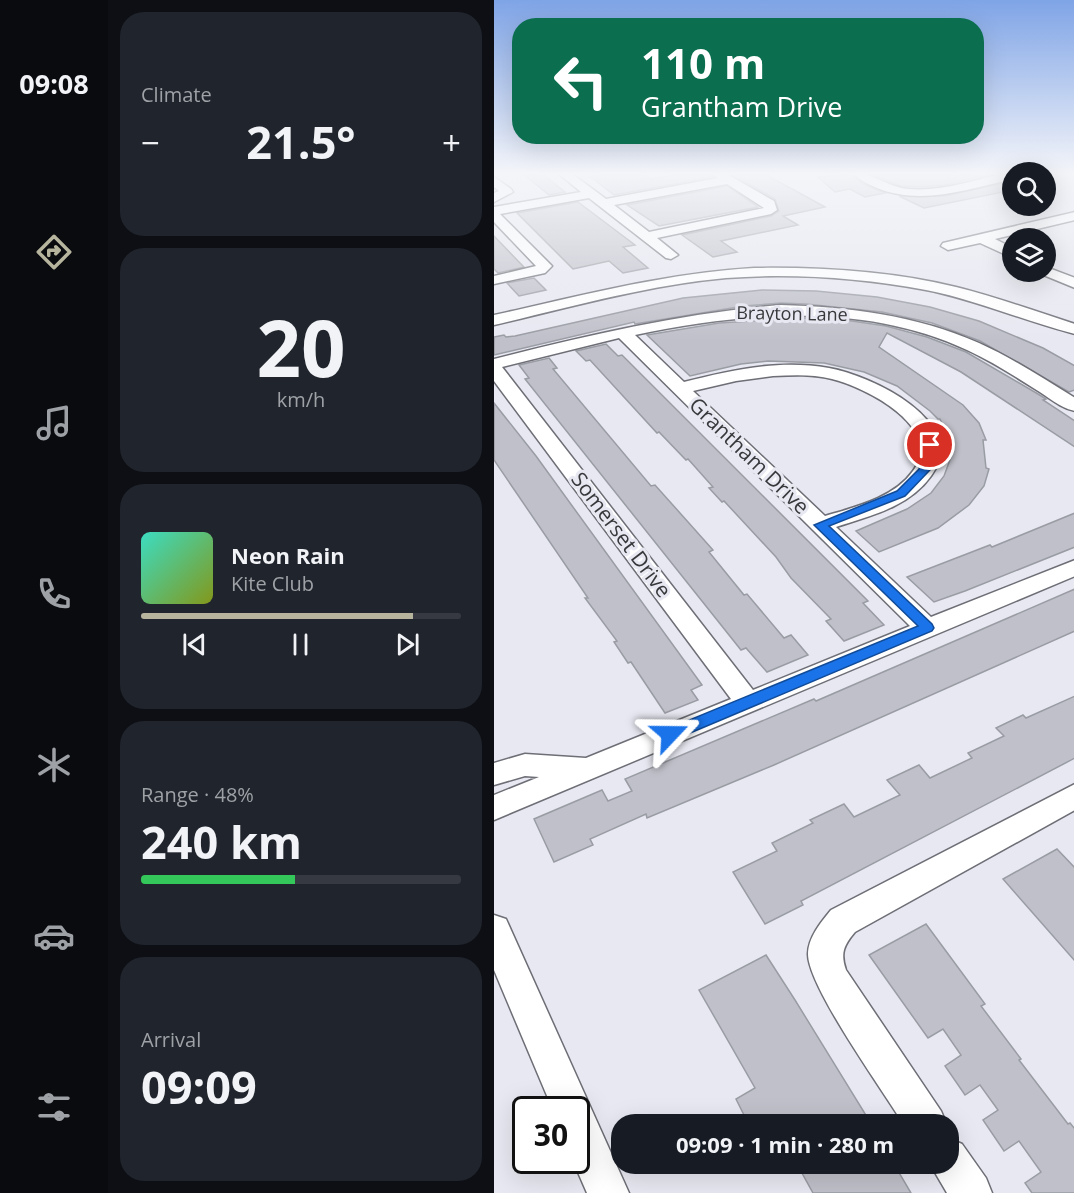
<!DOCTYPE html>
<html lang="en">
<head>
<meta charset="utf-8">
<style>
	:root { --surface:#171b24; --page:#20242c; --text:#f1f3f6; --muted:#9ea1a6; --line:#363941; --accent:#b7b49e }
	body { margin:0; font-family:"Open Sans",sans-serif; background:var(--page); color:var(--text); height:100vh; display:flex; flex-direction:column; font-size:22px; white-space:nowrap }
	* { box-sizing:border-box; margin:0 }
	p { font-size:20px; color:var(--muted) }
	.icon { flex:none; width:33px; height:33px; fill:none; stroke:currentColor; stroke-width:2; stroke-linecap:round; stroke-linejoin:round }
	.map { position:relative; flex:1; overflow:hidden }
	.sheet { display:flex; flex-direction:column; gap:12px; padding:12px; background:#0d0f14; width:386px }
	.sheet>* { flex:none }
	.banner { position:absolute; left:18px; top:18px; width:472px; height:126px; border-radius:24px; box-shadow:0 6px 24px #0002; background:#0b6e4f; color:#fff; overflow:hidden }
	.buttons { position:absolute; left:508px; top:162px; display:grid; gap:12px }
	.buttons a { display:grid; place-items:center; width:54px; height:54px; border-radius:50%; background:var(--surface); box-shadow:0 6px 24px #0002; font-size:30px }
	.speed { position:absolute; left:18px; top:1096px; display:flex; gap:12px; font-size:30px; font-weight:700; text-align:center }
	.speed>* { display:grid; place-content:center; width:78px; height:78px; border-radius:50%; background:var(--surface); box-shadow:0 6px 24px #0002; line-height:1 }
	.speed .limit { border:3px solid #111; border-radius:9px; background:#fff; color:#111 }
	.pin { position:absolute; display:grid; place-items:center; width:51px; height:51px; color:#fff; margin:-26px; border:3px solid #fff; border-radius:50%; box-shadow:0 2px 6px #0007 }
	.me { position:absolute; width:66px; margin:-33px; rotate:67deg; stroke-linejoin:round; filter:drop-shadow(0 0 4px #0008) }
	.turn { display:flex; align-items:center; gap:21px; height:126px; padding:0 30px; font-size:27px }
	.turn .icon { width:78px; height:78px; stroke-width:2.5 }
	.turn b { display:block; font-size:42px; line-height:51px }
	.big { font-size:45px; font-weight:700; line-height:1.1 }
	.sheet .widget { flex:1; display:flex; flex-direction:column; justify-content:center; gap:9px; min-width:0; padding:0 21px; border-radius:24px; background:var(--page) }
	.sheet .dial { align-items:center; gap:0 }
	.dial b { font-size:78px; line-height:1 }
	.song { display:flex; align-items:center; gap:18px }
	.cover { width:72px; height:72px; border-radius:9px; background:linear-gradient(135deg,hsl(170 70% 55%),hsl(70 70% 35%)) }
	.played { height:6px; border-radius:3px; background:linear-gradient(90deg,var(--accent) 85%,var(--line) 85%) }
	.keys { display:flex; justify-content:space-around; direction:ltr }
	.heat { display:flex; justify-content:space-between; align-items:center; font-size:33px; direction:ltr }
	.charge { height:9px; border-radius:4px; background:linear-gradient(90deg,#34c759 48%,var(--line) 0) }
	.trip { position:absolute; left:117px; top:1114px; width:348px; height:60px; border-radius:24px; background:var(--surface); box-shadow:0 6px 24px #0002; font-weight:700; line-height:60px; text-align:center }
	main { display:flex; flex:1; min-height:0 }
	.dock { display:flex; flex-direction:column; width:108px; justify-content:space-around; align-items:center; background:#090b0e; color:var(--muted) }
	.dock .icon { width:42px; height:42px }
	.dock .active { color:var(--accent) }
	.dock b { font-size:27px; color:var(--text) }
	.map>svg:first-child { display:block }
</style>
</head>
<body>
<main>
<nav class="dock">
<b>09:08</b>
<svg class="icon active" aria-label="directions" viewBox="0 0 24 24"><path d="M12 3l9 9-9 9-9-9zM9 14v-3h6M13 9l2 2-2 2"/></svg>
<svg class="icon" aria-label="music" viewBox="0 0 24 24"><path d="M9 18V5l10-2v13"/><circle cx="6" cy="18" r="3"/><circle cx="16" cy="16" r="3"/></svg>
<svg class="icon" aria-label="phone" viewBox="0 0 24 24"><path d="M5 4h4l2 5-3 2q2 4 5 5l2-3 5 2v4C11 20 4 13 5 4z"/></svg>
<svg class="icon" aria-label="climate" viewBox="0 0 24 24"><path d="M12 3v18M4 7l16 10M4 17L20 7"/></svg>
<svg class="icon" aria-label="car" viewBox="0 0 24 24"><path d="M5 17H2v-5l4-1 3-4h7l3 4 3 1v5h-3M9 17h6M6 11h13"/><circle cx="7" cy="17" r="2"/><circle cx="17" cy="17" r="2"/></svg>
<svg class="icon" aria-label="filters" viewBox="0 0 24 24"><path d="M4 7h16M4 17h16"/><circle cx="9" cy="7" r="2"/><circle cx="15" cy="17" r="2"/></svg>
</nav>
<section class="sheet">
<div class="widget"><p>Climate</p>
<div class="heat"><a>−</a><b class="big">21.5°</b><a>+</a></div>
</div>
<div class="widget dial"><b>20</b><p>km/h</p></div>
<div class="widget">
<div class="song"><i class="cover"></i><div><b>Neon Rain</b><p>Kite Club</p></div></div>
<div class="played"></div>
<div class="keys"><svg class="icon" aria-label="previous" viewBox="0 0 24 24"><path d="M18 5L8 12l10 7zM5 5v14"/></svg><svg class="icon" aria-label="pause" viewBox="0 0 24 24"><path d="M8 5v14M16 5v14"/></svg><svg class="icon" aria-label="next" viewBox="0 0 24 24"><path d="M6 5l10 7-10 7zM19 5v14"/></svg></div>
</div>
<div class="widget"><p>Range · 48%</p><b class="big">240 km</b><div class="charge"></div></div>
<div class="widget"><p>Arrival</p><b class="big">09:09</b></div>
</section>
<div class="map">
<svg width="581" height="1193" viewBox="0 0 581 1193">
	<rect width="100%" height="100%" fill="#e7e8f1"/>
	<g fill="#bfc0c9" stroke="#9a9ca4" stroke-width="1.5">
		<polygon points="28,173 47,173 71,192 55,195"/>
		<polygon points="118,173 148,173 157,179 194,173 215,173 218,177 120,195 97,177"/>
		<polygon points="236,173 269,173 331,207 289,216 304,225 227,241 243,252 219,257 188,235 277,216 285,211 281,199"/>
		<polygon points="374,173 502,173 451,185 426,187 407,186"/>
		<polygon points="358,174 369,184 391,193 371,197 356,189 341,192 324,177"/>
		<polygon points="519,181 519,190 430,208 405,196 451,196"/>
		<polygon points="233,186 264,207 165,226 133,205"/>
		<polygon points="84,202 141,245 129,247 154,268 129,273 115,261 79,269 23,213"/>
		<polygon points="0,236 24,261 30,267 4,273 0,269"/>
		<polygon points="40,278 52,290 25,296 13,283"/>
		<polygon points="268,290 322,291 383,297 436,307 485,321 549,348 581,366 581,390 575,392 486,341 438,323 388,312 312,304 287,303 250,306 141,324 140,322 0,355 0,337 10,335 12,337 21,336 189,298"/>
		<polygon points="309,318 351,320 392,326 433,337 472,352 544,394 552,399 549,400 581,421 581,447 467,372 393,333 385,347 469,405 485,423 492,440 489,440 492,468 495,469 490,486 475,505 444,528 385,552 362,531 413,509 437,493 450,476 457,457 457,444 446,419 444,419 436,411 403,386 370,372 330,363 274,361 247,364 196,376 153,335 225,323"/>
		<polygon points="112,344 124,356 128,355 374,601 369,603 390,625 350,641 332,621 337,619 297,578 282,557 230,501 228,502 215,488 219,487 194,459 192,460 165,432 163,433 96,360 92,361 82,351"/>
		<polygon points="55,358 63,368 59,369 157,486 161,485 219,550 215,552 250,595 253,594 290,638 297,635 314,655 273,672 252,648 247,650 31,379 35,378 25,365"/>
		<polygon points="0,403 42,456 208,685 197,690 204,700 171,713 137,662 134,663 120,642 123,641 91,598 94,598 0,460"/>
		<polygon points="581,513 581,547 471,591 440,602 413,577 496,545 498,547"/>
		<polygon points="581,589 581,631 280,765 153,818 152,814 96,839 99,845 60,862 40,819 108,790 114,801 138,791 131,779 320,699 322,701"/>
		<polygon points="581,696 581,758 307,901 309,905 271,924 239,872 283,851 278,843 319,823 316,820 350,804 360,817 406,795 393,780 425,765 436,778 478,758 474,753 510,736 502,728 529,715 532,718"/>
		<polygon points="563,849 581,868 581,961 509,879"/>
		<polygon points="432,924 491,1004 487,1006 527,1059 525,1060 574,1124 576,1123 581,1129 581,1193 538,1193 531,1183 547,1172 525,1141 510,1151 489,1120 504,1110 486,1085 471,1095 451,1066 467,1055 449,1029 434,1038 375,955"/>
		<polygon points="272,955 301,1000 378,1125 255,1125 242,1099 261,1088 205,990"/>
		<polygon points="303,1164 400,1164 417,1193 319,1193"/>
	</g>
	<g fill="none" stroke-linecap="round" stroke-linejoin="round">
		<g stroke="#6d6e76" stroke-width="3">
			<g id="minor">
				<path d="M64,173H77L112,199L224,178L217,173H231L280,201L283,210L277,214L163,238L184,255L177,259L172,258L95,198L6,214L58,266L51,273L0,284V276L42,266L0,222V207L87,192ZM233,184L270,208L155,232L120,205Z"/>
				<path d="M360,173C379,173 394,187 414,189C447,192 480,180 512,173H519V179C474,189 428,206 383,188C374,184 366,181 360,173Z"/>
				<polygon points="0,177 17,189 19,192 0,202 0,193 5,191 0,187"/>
				<polygon points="581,212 581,220 501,239 519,248 519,258 486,243 454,250 447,246 449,243"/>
				<polygon points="552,267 581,278 581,288 547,274 545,272 552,272"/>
				<path d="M260,268C328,267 396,271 462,287C502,297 541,311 581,324V334C530,321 483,300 432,290C367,278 299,273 232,278C154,285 77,307 0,325V315C86,296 172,273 260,268Z"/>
				<path d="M287,305C354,307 422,315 485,343C518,358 549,378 581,398V411C566,408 553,396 541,389C519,375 497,361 473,350C369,302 250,312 141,335L190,382C237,370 286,359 335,368C376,375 477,422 437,476C415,507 376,516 342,527L437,617L581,560V576L0,820V795L45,777L31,776L0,785V763L31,754L92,758L237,699L0,381V359C95,335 189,313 287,305ZM125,338L416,626L259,690L8,367ZM279,376C299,375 319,374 338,379C371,387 451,427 419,471C400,498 361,507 331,516L199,391L242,381Z"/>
				<path d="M581,784V810L361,932C350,945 346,953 352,970L447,1111L453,1125H410C390,1092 314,987 314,954C314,938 327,922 337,910Z"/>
				<polygon points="0,915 12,919 135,1193 93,1193 79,1161 82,1161 82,1110 59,1110 0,970"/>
				<polygon points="454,1138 468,1144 492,1178 498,1193 453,1193 436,1164 454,1164"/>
			</g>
		</g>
		<use href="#minor" fill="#fff" fill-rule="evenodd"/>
	</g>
	<linearGradient id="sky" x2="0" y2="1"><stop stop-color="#7fa4e6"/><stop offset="0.51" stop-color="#f4f5f9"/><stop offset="1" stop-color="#f4f5f9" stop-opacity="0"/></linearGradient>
	<rect width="581" height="340" fill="url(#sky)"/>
	<polygon fill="#1a73e8" stroke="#114b97" stroke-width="1.5" points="436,442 442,445 436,470 411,496 335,526 438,624 440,628 438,631 182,739 171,739 168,734 171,730 424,626 320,525 403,491 425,469 431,445"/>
	<g text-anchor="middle" stroke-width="6" stroke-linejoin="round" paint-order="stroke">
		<g font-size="18" fill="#37383b" stroke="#e7e8f1">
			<text transform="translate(298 314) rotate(1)" y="6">Brayton Lane</text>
		</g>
		<g font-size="21" fill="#37383b" stroke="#e7e8f1">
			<text transform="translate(255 456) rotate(44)" y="7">Grantham Drive</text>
			<text transform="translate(127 535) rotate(53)" y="7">Somerset Drive</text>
		</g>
	</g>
</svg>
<div class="buttons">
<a><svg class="icon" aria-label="search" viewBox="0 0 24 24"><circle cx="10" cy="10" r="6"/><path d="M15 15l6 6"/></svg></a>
<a><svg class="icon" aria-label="layers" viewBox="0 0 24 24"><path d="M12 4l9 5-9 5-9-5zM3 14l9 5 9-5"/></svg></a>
</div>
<div class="speed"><div class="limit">30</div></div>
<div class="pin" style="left:436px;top:445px;background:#d93025"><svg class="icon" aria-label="arrive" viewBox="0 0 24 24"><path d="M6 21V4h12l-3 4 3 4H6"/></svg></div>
<svg class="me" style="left:176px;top:734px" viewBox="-20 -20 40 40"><path d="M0-17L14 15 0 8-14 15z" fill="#1a73e8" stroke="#fff" stroke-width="4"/></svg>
<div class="trip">09:09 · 1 min · 280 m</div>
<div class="banner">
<div class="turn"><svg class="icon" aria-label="left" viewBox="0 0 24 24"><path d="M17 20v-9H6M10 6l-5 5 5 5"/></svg><div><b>110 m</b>Grantham Drive</div></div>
</div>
</div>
</main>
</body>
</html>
